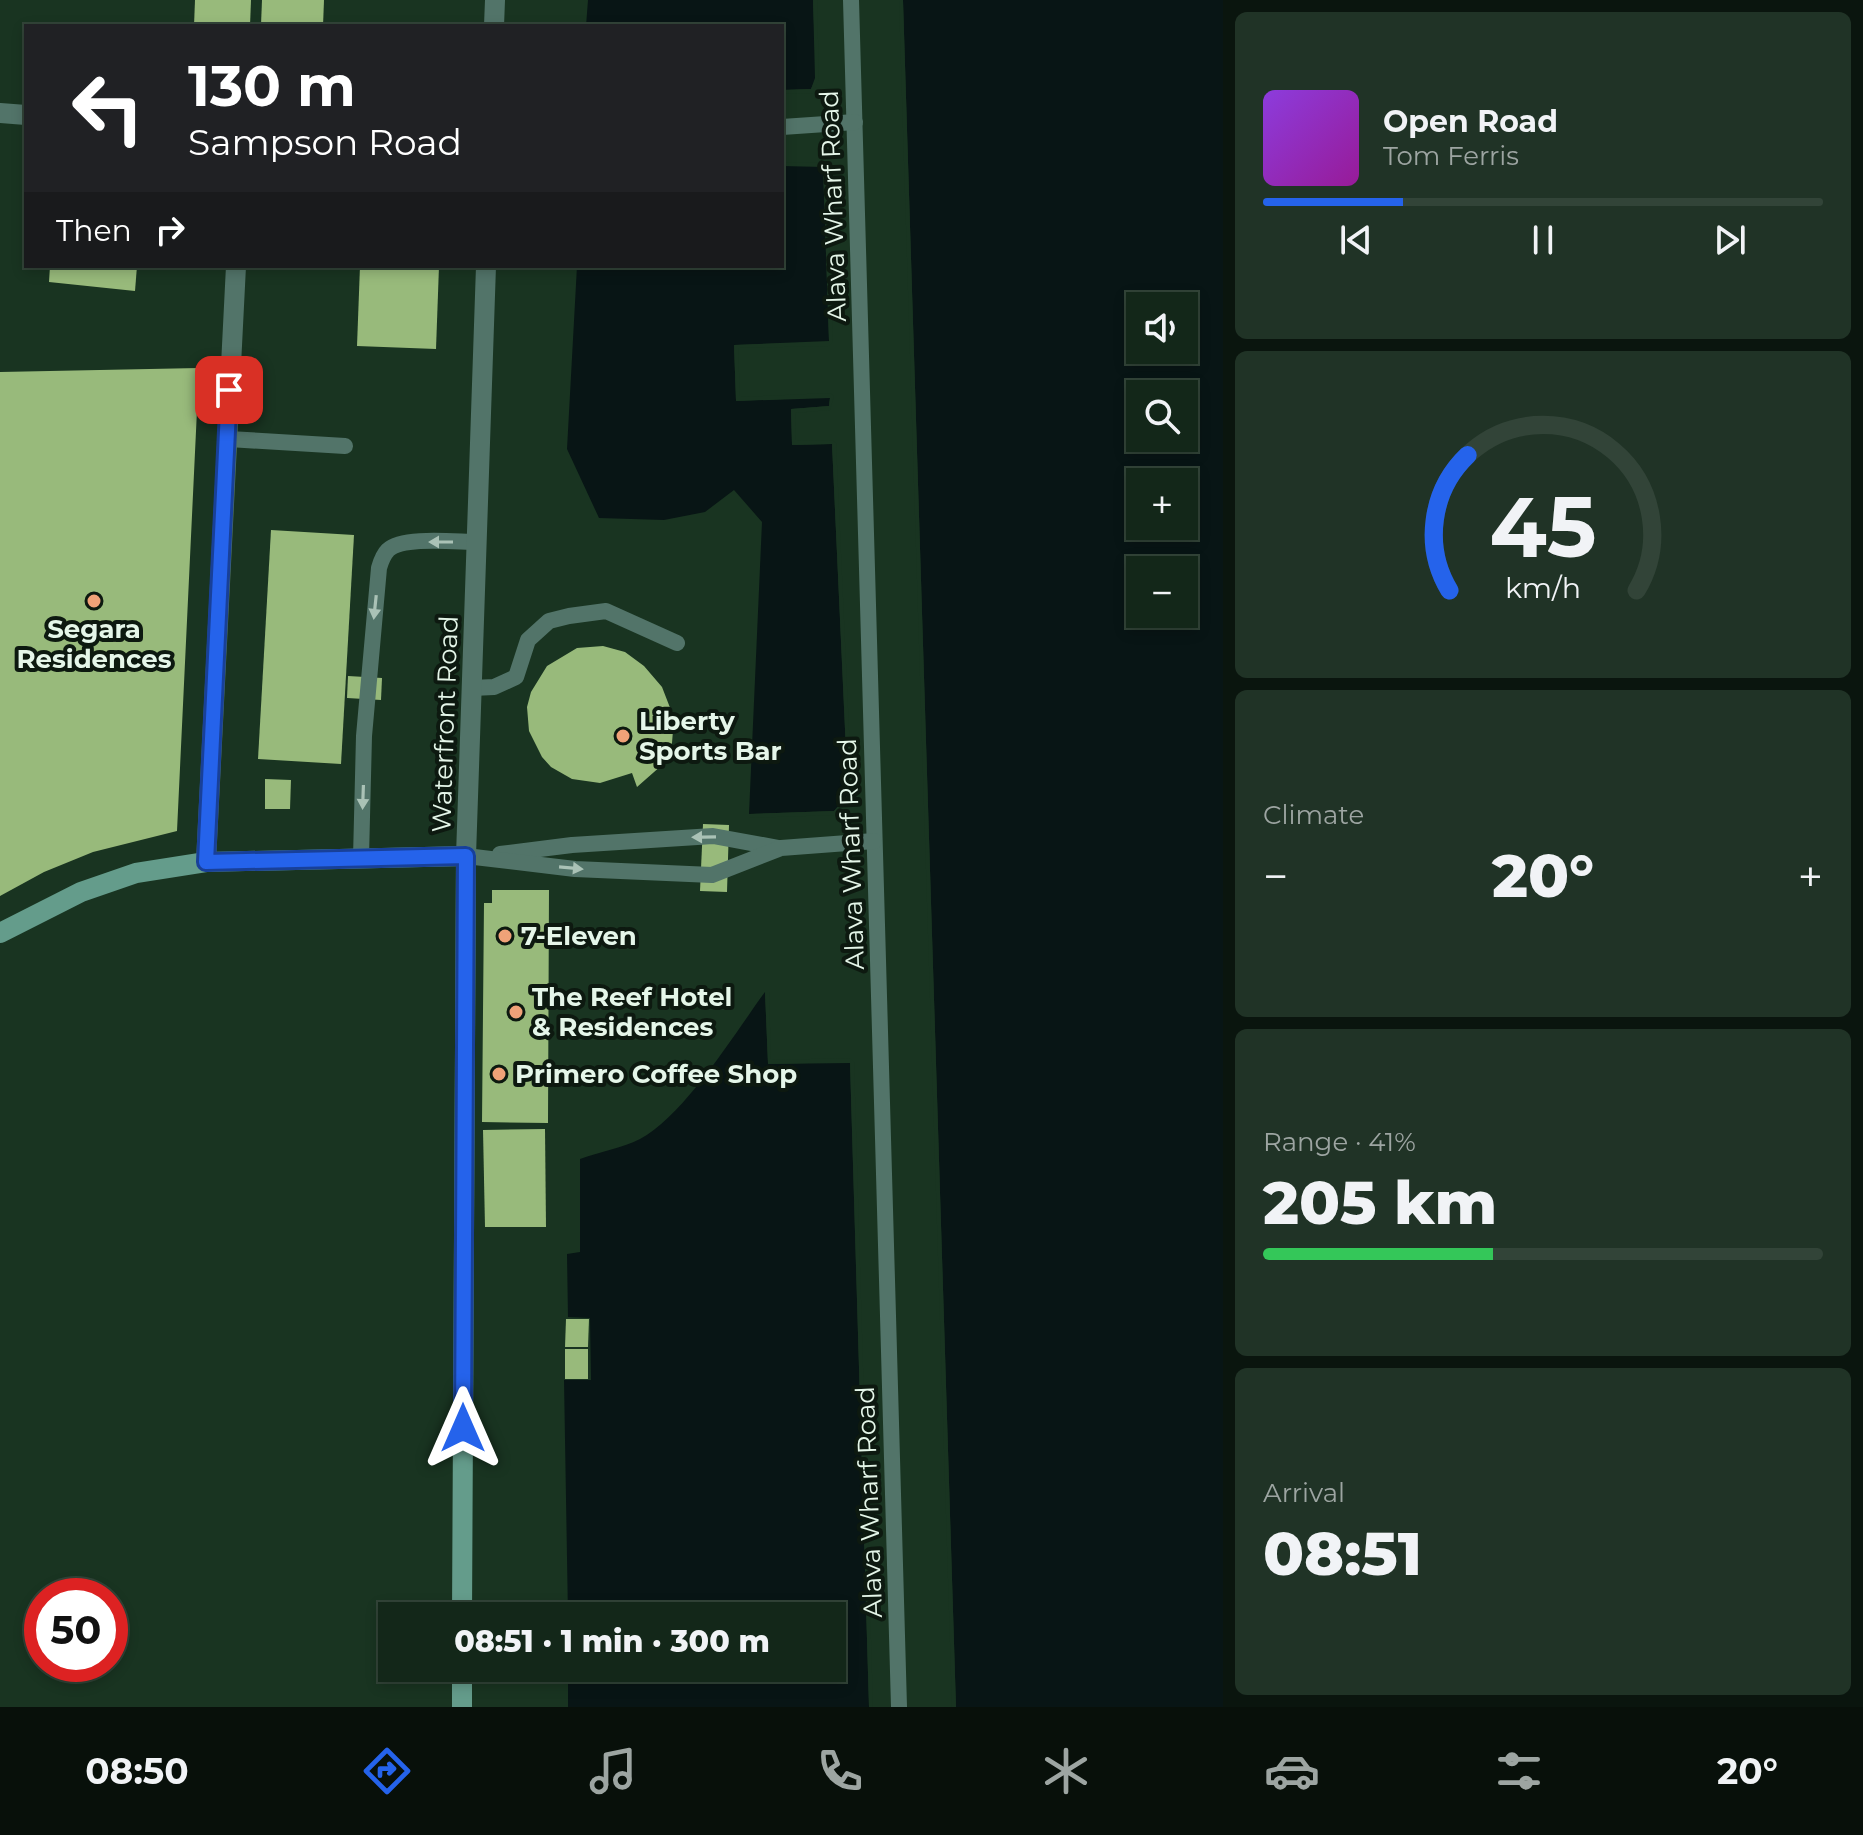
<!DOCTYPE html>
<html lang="en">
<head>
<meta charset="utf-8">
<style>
	:root { --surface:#132719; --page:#203326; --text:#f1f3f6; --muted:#9da5a2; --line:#324438; --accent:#2563eb }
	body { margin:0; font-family:Montserrat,sans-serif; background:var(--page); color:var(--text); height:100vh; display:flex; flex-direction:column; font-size:30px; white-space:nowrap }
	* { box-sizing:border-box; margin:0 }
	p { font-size:26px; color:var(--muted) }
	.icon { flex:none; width:44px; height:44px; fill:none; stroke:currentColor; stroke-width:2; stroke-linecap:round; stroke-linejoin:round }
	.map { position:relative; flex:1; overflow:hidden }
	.sheet { display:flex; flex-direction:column; gap:12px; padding:12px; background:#0a150e; width:640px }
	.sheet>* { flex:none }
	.banner { position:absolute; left:24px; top:24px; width:760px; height:244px; border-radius:0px; box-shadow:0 4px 12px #0003,0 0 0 2px var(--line); background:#202124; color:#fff; overflow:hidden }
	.tools { position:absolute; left:1126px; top:292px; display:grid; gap:16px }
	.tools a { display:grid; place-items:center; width:72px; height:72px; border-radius:0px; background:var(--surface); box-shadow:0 4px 12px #0003,0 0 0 2px var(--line); font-size:40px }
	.speed { position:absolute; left:24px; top:1578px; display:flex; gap:16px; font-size:40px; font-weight:700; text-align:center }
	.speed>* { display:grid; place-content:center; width:104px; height:104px; border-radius:50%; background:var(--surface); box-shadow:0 4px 12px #0003,0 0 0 2px var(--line); line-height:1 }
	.speed .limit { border:12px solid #d22; background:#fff; color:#111 }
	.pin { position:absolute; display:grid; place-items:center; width:68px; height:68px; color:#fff; margin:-34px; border-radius:16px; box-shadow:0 4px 12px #0006 }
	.me { position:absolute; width:88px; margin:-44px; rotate:0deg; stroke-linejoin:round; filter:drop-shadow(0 0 6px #0008) }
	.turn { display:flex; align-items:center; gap:28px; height:168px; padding:0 32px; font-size:36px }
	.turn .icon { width:104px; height:104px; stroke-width:2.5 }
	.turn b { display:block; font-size:56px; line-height:68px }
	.then { display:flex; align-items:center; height:76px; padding:0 32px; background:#0003; gap:16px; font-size:30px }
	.big { font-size:60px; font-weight:800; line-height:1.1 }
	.sheet .card { flex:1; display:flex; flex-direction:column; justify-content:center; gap:12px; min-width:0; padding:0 28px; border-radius:12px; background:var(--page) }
	.sheet .dial { align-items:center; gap:0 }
	.dial svg { height:208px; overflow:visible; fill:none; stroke:var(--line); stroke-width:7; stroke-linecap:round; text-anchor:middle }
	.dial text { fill:var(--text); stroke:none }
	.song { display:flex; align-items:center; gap:24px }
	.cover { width:96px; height:96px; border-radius:12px; background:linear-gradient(135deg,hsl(270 70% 55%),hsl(300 70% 35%)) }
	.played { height:8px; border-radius:4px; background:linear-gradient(90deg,var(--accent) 25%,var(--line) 25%) }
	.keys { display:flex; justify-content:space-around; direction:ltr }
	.heat { display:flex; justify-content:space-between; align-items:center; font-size:44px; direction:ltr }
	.charge { height:12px; border-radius:6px; background:linear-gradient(90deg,#34c759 41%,var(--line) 0) }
	.trip { position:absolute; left:378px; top:1602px; width:468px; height:80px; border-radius:0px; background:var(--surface); box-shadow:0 4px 12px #0003,0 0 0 2px var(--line); font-weight:800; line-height:80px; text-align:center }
	.tab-bar { display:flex; height:128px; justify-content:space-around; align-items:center; background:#08100a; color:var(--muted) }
	.tab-bar .icon { width:56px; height:56px }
	.tab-bar .on { color:var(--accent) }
	.tab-bar b { font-size:36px; color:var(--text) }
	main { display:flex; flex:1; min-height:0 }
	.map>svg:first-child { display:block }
</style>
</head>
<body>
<main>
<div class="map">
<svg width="1223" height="1707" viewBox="0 0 1223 1707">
	<rect width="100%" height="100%" fill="#193421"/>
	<g fill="#081515" fill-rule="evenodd">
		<polygon points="588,0 813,0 816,78 811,89 782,90 782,26 586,26"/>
		<path d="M903,0H1223V1707H956ZM1140,306H1184V350H1140ZM1140,394H1184V438H1140ZM1140,482H1184V526H1140ZM1140,570H1184V614H1140Z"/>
		<polygon points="782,166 823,166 829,342 734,345 736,401 830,397 829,406 791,409 792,445 832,444 848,795 834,811 749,814 762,522 734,490 705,512 664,520 599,518 567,449 577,266 782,266"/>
		<path d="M765,992L768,1064L850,1062L869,1707H568V1668H832V1616H568L564,1380H591L590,1318L568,1317L567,1254L580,1252V1159C599,1152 622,1148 640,1139C684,1116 735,1033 765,992Z"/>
	</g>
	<g fill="#193421">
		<polygon points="813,0 817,0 819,79 813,93 782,94 782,90 811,89 815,78"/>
		<polygon points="899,0 903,0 956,1707 952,1707"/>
		<polygon points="782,162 824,163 827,165 833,342 829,346 738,348 740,397 830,393 834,396 830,410 795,413 796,441 832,440 836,443 852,796 835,815 749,818 749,814 834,811 848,795 832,444 792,445 791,409 829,406 830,398 736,401 734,345 829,341 823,167 782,166"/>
		<polygon points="765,992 769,992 771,1060 850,1058 854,1062 873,1707 869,1707 850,1063 768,1064"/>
	</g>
	<g fill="#98ba7b">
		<polygon points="195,0 251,0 250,26 194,26"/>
		<polygon points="262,0 324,0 323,26 261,25"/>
		<polygon points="50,266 137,266 135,291 49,282"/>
		<polygon points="360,266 439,266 436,349 357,346"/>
		<polygon points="199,368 177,831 93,852 44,872 0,896 0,372"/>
		<polygon points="271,530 354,535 341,764 258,759"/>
		<polygon points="603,646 625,652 644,666 662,687 674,718 672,743 662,765 637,787 632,773 600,783 572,779 551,767 542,757 529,731 527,707 531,692 547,666 577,648"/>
		<polygon points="348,676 382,678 381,700 347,698"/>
		<polygon points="265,779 291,780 290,809 265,809"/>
		<polygon points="703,824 729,825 727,892 700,891"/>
		<polygon points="492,890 549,890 548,1123 482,1122 484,903 492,903"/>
		<polygon points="545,1129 546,1227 485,1227 483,1130"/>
		<polygon points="566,1319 589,1319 588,1347 565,1347"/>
		<rect x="565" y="1349" width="23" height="30"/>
	</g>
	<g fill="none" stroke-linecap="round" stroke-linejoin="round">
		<g stroke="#527469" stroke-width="16">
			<polyline points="851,0 899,1707"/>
			<polyline points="782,127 855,122"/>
			<polyline points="229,439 345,446"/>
			<polyline points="472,688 494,687 516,677 528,640 549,621 569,616 606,611 677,643"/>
			<polyline points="500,854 572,845 713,836 779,848"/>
			<polyline points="466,856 575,869 712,875 781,848 874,841"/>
			<path d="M361,858L364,736L379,568C381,561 383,555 388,550C403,536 456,542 477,542"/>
		</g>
		<g stroke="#527469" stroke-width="20">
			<polyline points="494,26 495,0"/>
			<polyline points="0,113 26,115"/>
			<polyline points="466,856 486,266"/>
			<polyline points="206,862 236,266"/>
		</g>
		<g stroke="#649c8b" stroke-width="20">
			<polyline points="0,933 81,892 136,873 206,862 466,856 462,1616"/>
			<polyline points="462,1707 462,1668"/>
		</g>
	</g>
	<defs><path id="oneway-solid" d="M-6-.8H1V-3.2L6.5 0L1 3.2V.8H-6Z" transform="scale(2)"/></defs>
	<g fill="#aac2b6">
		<use href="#oneway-solid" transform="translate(441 542) rotate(-180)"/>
		<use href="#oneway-solid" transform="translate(375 607) rotate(96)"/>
		<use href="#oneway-solid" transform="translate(363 797) rotate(92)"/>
		<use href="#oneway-solid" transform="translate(704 837) rotate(179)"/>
		<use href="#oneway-solid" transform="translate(571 868) rotate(5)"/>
	</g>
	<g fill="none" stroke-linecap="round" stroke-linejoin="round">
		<g stroke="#184099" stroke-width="20">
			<polyline id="route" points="229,390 206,862 466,856 463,1428"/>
		</g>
		<use href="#route" stroke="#2563eb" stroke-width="14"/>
	</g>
	<g fill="#f0a278" stroke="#0d1910" stroke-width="3">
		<circle cx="94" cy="601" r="8"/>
		<circle cx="623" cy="736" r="8"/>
		<circle cx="505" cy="936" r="8"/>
		<circle cx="516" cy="1012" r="8"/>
		<circle cx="499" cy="1074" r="8"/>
	</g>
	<g text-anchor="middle" stroke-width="8" stroke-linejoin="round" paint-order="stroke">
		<g font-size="26" fill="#e5f6e9" stroke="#0d1910">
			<text transform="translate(833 206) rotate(-92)" y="9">Alava Wharf Road</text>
			<text transform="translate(445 724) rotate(-88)" y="9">Waterfront Road</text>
			<text transform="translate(851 854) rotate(-92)" y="9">Alava Wharf Road</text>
			<text transform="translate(869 1502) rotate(-92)" y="9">Alava Wharf Road</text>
		</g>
		<g font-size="26" font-weight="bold" fill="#e5f6e9" stroke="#0d1910" text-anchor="start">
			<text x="94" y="638" text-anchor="middle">Segara<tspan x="94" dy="30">Residences</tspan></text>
			<text x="639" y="730">Liberty<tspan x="639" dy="30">Sports Bar</tspan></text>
			<text x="521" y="945">7-Eleven</text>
			<text x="532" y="1006">The Reef Hotel<tspan x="532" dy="30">&amp; Residences</tspan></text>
			<text x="515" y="1083">Primero Coffee Shop</text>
		</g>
	</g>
</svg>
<div class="tools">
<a><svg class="icon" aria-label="sound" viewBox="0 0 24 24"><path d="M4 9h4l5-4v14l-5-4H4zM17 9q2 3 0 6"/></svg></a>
<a><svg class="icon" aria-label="search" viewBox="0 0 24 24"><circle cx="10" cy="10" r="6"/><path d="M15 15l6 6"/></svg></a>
<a>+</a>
<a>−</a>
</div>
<div class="speed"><div class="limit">50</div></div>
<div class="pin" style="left:229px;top:390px;background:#d93025"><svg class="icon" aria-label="arrive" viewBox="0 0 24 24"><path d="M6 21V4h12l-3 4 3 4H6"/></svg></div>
<svg class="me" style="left:463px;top:1428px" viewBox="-20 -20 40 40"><path d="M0-17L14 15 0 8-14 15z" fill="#2563eb" stroke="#fff" stroke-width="4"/></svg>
<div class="trip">08:51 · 1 min · 300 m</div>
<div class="banner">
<div class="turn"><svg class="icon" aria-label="left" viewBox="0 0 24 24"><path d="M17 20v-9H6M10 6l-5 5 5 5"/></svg><div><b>130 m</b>Sampson Road</div></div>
<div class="then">Then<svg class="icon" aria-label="right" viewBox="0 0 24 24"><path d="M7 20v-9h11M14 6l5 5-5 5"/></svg></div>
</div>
</div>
<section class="sheet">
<div class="card">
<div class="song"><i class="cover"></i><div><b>Open Road</b><p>Tom Ferris</p></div></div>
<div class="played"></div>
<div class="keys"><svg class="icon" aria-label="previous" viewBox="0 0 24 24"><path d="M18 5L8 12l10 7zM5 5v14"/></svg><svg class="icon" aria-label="pause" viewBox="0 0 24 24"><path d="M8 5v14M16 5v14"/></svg><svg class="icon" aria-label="next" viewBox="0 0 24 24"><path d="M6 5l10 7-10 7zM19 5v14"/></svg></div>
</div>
<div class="card dial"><svg viewBox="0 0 100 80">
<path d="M14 69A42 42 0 1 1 86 69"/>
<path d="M14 69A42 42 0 0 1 21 17" stroke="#2563eb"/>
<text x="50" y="56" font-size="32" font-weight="700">45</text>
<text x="50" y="72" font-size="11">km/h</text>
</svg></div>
<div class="card"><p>Climate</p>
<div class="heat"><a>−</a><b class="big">20°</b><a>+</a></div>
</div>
<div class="card"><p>Range · 41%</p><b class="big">205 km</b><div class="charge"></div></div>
<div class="card"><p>Arrival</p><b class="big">08:51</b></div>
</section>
</main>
<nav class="tab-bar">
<b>08:50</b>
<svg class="icon on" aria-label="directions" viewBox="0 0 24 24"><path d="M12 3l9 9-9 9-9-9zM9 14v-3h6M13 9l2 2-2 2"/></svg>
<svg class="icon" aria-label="music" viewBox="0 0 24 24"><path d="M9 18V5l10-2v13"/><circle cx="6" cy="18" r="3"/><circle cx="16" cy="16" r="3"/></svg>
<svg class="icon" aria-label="phone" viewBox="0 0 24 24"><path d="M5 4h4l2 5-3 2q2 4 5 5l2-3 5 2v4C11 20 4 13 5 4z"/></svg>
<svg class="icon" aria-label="climate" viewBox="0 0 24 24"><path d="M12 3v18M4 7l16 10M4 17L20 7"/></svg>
<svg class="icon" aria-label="car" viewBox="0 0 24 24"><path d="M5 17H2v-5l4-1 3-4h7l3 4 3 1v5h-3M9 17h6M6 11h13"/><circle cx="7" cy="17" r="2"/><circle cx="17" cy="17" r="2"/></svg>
<svg class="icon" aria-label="filters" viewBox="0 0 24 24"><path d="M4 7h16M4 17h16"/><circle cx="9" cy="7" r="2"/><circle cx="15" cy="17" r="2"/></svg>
<b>20°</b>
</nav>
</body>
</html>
